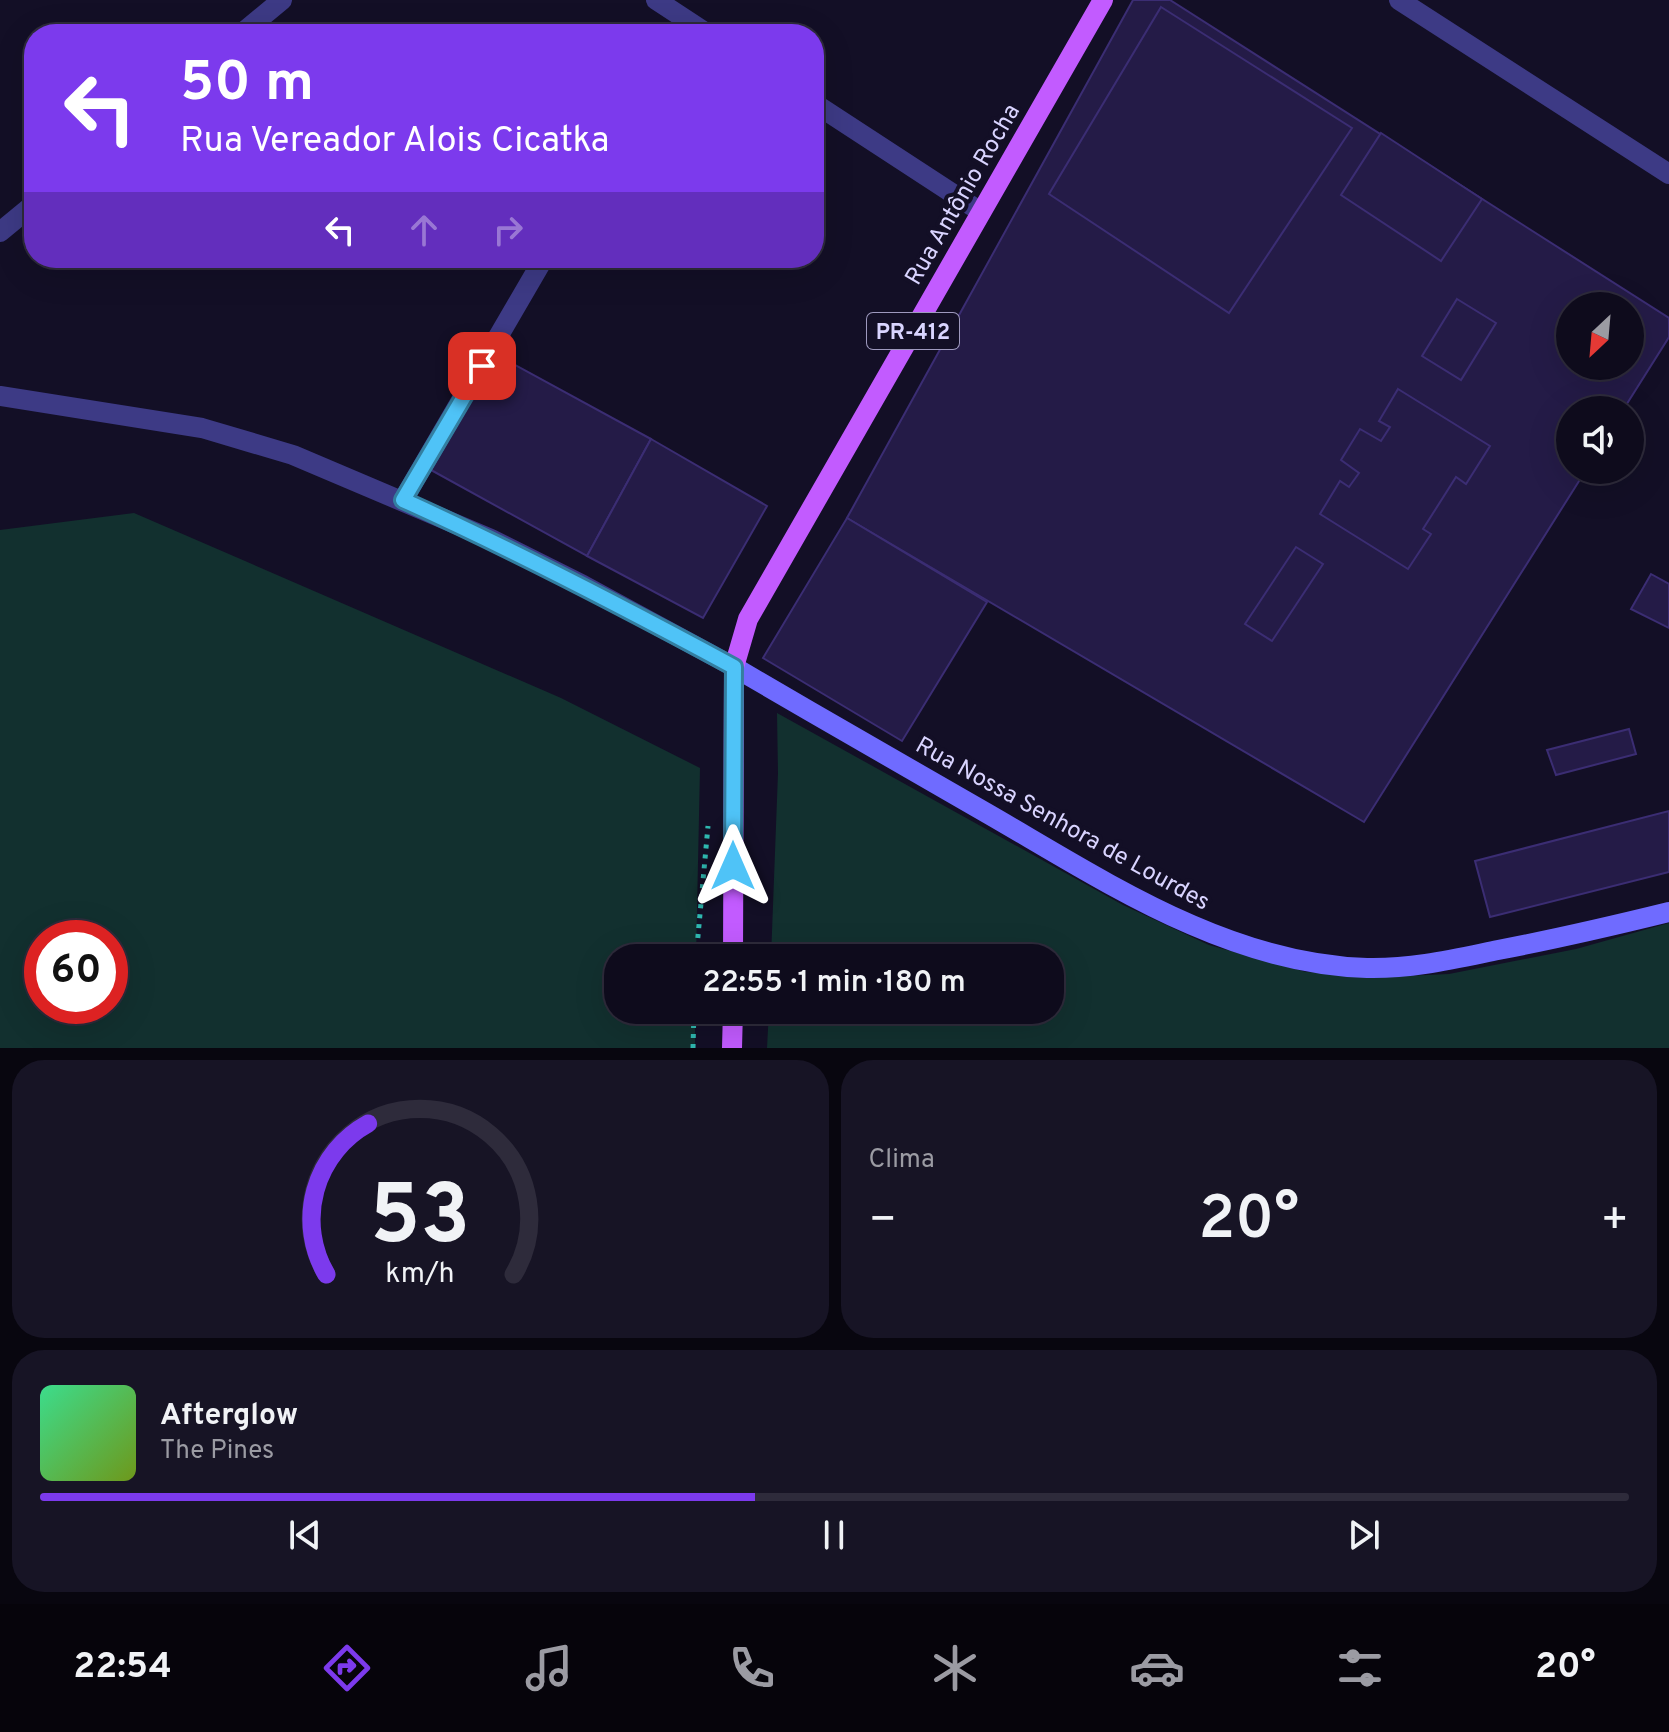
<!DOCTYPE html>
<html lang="pt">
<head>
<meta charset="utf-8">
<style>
	:root { --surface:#0e0b1c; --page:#171425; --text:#f1f3f6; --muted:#9b9ba3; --line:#2e2b3b; --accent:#7c3aed }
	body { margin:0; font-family:Overpass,sans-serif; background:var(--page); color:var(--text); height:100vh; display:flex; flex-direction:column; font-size:30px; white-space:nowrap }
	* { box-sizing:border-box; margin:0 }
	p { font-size:26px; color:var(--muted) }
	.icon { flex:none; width:44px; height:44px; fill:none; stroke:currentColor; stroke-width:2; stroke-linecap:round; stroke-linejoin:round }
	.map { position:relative; height:1048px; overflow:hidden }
	.sheet { display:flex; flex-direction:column; gap:12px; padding:12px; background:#08060f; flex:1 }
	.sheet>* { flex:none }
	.guide { position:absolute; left:24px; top:24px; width:800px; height:244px; border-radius:32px; box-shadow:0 8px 32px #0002,0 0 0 2px var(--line); background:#7c3aed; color:#fff; overflow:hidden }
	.needle { width:52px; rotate:206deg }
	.tools { position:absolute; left:1556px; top:292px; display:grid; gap:16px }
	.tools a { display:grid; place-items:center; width:88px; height:88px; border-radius:50%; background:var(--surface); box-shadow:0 8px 32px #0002,0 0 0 2px var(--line); font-size:40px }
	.speed { position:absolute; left:24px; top:920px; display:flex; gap:16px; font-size:40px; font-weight:700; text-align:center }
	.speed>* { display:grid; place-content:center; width:104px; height:104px; border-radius:50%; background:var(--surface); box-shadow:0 8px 32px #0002,0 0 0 2px var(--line); line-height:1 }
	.speed .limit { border:12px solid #d22; background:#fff; color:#111 }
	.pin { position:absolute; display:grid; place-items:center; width:68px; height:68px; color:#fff; margin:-34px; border-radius:16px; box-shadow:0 4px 12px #0006 }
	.me { position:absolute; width:88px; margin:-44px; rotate:0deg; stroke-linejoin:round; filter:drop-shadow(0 0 6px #0008) }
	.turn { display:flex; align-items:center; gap:28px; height:168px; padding:0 24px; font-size:36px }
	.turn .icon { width:104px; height:104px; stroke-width:2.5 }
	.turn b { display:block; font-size:56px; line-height:68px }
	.lanes { display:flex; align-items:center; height:76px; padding:0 24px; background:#0003; justify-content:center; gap:40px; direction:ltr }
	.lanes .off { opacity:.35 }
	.big { font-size:60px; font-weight:600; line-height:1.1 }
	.sheet .card { flex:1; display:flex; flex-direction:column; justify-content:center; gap:12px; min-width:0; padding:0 28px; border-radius:32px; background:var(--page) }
	.sheet .dial { align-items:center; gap:0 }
	.dial svg { height:208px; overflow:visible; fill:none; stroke:var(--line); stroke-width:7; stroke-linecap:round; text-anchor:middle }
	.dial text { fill:var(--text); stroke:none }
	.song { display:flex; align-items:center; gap:24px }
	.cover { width:96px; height:96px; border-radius:12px; background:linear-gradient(135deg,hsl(150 70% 55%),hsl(80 70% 35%)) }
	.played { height:8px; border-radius:4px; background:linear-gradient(90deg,var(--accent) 45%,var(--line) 45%) }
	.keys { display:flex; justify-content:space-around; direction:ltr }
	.heat { display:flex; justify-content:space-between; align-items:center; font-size:44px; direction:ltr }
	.sheet .tiles { flex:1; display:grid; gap:12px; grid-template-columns:1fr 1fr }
	.card:last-child { grid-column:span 2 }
	.trip { position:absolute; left:604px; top:944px; width:460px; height:80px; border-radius:32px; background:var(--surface); box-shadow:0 8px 32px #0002,0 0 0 2px var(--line); font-weight:600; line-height:80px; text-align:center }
	.tabs { display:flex; height:128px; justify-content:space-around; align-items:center; background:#06040b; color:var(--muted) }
	.tabs .icon { width:56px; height:56px }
	.tabs .on { color:var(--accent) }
	.tabs b { font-size:36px; color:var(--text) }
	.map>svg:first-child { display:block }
</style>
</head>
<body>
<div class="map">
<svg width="1669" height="1048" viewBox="0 0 1669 1048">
	<rect width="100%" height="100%" fill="#130f26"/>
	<g fill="#12302f" fill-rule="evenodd">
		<path d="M134,513L561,698L700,768L696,958H618V1010H695V1048H0V530ZM42,938H110V1006H42Z"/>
		<polygon points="777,713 1123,905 1209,945 1306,972 1405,976 1449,974 1576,949 1669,923 1669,1048 767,1048 769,1010 1050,1010 1050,958 771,958 778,773"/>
	</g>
	<g fill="#241b47" stroke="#3b2d73" stroke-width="2" fill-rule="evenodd">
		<path d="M1133,0H1170L1669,318V337L1623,410H1570V470H1586L1364,822L847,518ZM1570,306H1630V366H1570Z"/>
		<polygon points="1161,7 1352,128 1229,313 1049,194"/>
		<polygon points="1381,133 1482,199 1441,261 1341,195"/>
		<polygon points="1457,299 1496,323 1461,380 1422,356"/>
		<polygon points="495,354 651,439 587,556 431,470"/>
		<polygon points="1398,389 1490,446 1466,484 1456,477 1423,529 1431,534 1408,569 1320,514 1340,481 1349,487 1359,473 1341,460 1360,429 1381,441 1390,427 1379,421"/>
		<polygon points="651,439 767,506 703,618 587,556"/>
		<polygon points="847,518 987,602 902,741 763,658"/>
		<polygon points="1296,547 1323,564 1272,641 1245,624"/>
		<polygon points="1651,574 1669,584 1669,628 1631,609"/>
		<polygon points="1629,729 1636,754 1556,775 1547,750"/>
		<polygon points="1669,811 1669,872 1490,917 1475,861"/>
	</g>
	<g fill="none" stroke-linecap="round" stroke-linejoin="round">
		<g stroke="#2fb8b0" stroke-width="5" stroke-dasharray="4 6" stroke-linecap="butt">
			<polyline points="696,958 708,826"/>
			<polyline points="693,1048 694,1010"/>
		</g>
		<g stroke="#3d3a85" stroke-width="20">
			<polyline points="656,0 708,34"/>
			<polyline points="241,34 282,0"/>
			<polyline points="814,103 981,212"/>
			<polyline points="0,232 34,204"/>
			<polyline points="0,396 202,428 293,455 491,539 583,585 734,667"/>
			<polyline points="403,500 544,258"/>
		</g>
		<polyline stroke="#3d3a85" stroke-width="20" points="1399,0 1669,174"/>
		<path stroke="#6f6bff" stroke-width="20" d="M734,667C819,717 905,766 990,815C1106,882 1228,964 1367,968C1412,969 1454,959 1498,950C1556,939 1612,926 1669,912"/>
		<g stroke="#c25bff" stroke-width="20">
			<polyline points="733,958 734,667 748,619 1103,0"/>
			<polyline points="732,1048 733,1010"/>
		</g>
	</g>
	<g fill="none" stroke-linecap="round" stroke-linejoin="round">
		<g stroke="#337fa1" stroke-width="20">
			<path id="route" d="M482,366L403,500C516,551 625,608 734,667L733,866"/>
		</g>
		<use href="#route" stroke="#4fc3f7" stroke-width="14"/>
	</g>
	<g text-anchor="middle" stroke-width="8" stroke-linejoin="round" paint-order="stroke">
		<rect fill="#130f26" stroke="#9e99be" stroke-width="2" x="867" y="313" width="92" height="36" rx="6"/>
		<g font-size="22" font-weight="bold" fill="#d9d4ff">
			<text x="913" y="339">PR-412</text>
		</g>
		<g font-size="24" fill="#d9d4ff" stroke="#130f26">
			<text transform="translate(962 194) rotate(-60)" y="8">Rua Antônio Rocha</text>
			<text transform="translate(1063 823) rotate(29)" y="8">Rua Nossa Senhora de Lourdes</text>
		</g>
	</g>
</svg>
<div class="tools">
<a><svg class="needle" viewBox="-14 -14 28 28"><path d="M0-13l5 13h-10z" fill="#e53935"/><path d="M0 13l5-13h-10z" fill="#9b9ba3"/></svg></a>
<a><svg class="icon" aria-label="sound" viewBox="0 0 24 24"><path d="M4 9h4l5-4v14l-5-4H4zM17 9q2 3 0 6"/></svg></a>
</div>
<div class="speed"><div class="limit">60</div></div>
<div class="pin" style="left:482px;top:366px;background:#d93025"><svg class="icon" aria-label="arrive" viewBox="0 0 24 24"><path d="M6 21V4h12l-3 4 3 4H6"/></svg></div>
<svg class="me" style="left:733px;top:866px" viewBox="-20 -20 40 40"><path d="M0-17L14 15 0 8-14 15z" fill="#4fc3f7" stroke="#fff" stroke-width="4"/></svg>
<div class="trip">22:55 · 1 min · 180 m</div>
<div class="guide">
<div class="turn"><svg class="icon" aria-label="left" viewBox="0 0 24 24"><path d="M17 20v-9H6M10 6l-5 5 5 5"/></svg><div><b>50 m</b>Rua Vereador Alois Cicatka</div></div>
<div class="lanes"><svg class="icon" aria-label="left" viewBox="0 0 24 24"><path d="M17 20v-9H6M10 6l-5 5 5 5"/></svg><svg class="icon off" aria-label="ahead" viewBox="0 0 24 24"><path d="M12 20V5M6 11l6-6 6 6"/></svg><svg class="icon off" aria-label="right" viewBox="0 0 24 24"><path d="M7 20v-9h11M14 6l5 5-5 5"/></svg></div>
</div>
</div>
<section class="sheet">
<div class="tiles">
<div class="card dial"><svg viewBox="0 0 100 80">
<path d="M14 69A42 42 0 1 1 86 69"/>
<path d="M14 69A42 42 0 0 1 30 11" stroke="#7c3aed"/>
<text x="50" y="56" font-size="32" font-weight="700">53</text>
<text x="50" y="72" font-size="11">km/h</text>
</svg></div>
<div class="card"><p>Clima</p>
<div class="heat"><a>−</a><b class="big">20°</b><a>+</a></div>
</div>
<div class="card">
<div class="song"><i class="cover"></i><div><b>Afterglow</b><p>The Pines</p></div></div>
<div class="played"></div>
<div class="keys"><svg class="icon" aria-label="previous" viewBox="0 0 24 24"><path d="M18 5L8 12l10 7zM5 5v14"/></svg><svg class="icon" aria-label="pause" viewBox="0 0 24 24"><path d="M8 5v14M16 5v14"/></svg><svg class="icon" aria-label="next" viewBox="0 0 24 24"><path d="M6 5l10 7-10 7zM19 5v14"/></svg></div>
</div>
</div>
</section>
<nav class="tabs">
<b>22:54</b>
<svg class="icon on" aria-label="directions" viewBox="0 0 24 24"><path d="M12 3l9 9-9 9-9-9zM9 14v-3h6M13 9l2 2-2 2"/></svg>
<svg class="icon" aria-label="music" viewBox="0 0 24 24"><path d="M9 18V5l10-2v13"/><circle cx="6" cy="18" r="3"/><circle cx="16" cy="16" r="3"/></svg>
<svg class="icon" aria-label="phone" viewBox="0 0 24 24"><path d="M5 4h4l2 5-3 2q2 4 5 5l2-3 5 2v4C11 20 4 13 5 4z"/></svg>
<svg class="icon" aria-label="climate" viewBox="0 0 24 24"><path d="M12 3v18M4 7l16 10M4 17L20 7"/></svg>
<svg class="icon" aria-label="car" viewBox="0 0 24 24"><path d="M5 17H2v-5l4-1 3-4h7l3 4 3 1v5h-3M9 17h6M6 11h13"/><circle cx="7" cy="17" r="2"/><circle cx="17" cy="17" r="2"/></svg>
<svg class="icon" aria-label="filters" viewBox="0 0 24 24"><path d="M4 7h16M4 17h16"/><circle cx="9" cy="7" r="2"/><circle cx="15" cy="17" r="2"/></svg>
<b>20°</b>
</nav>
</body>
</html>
